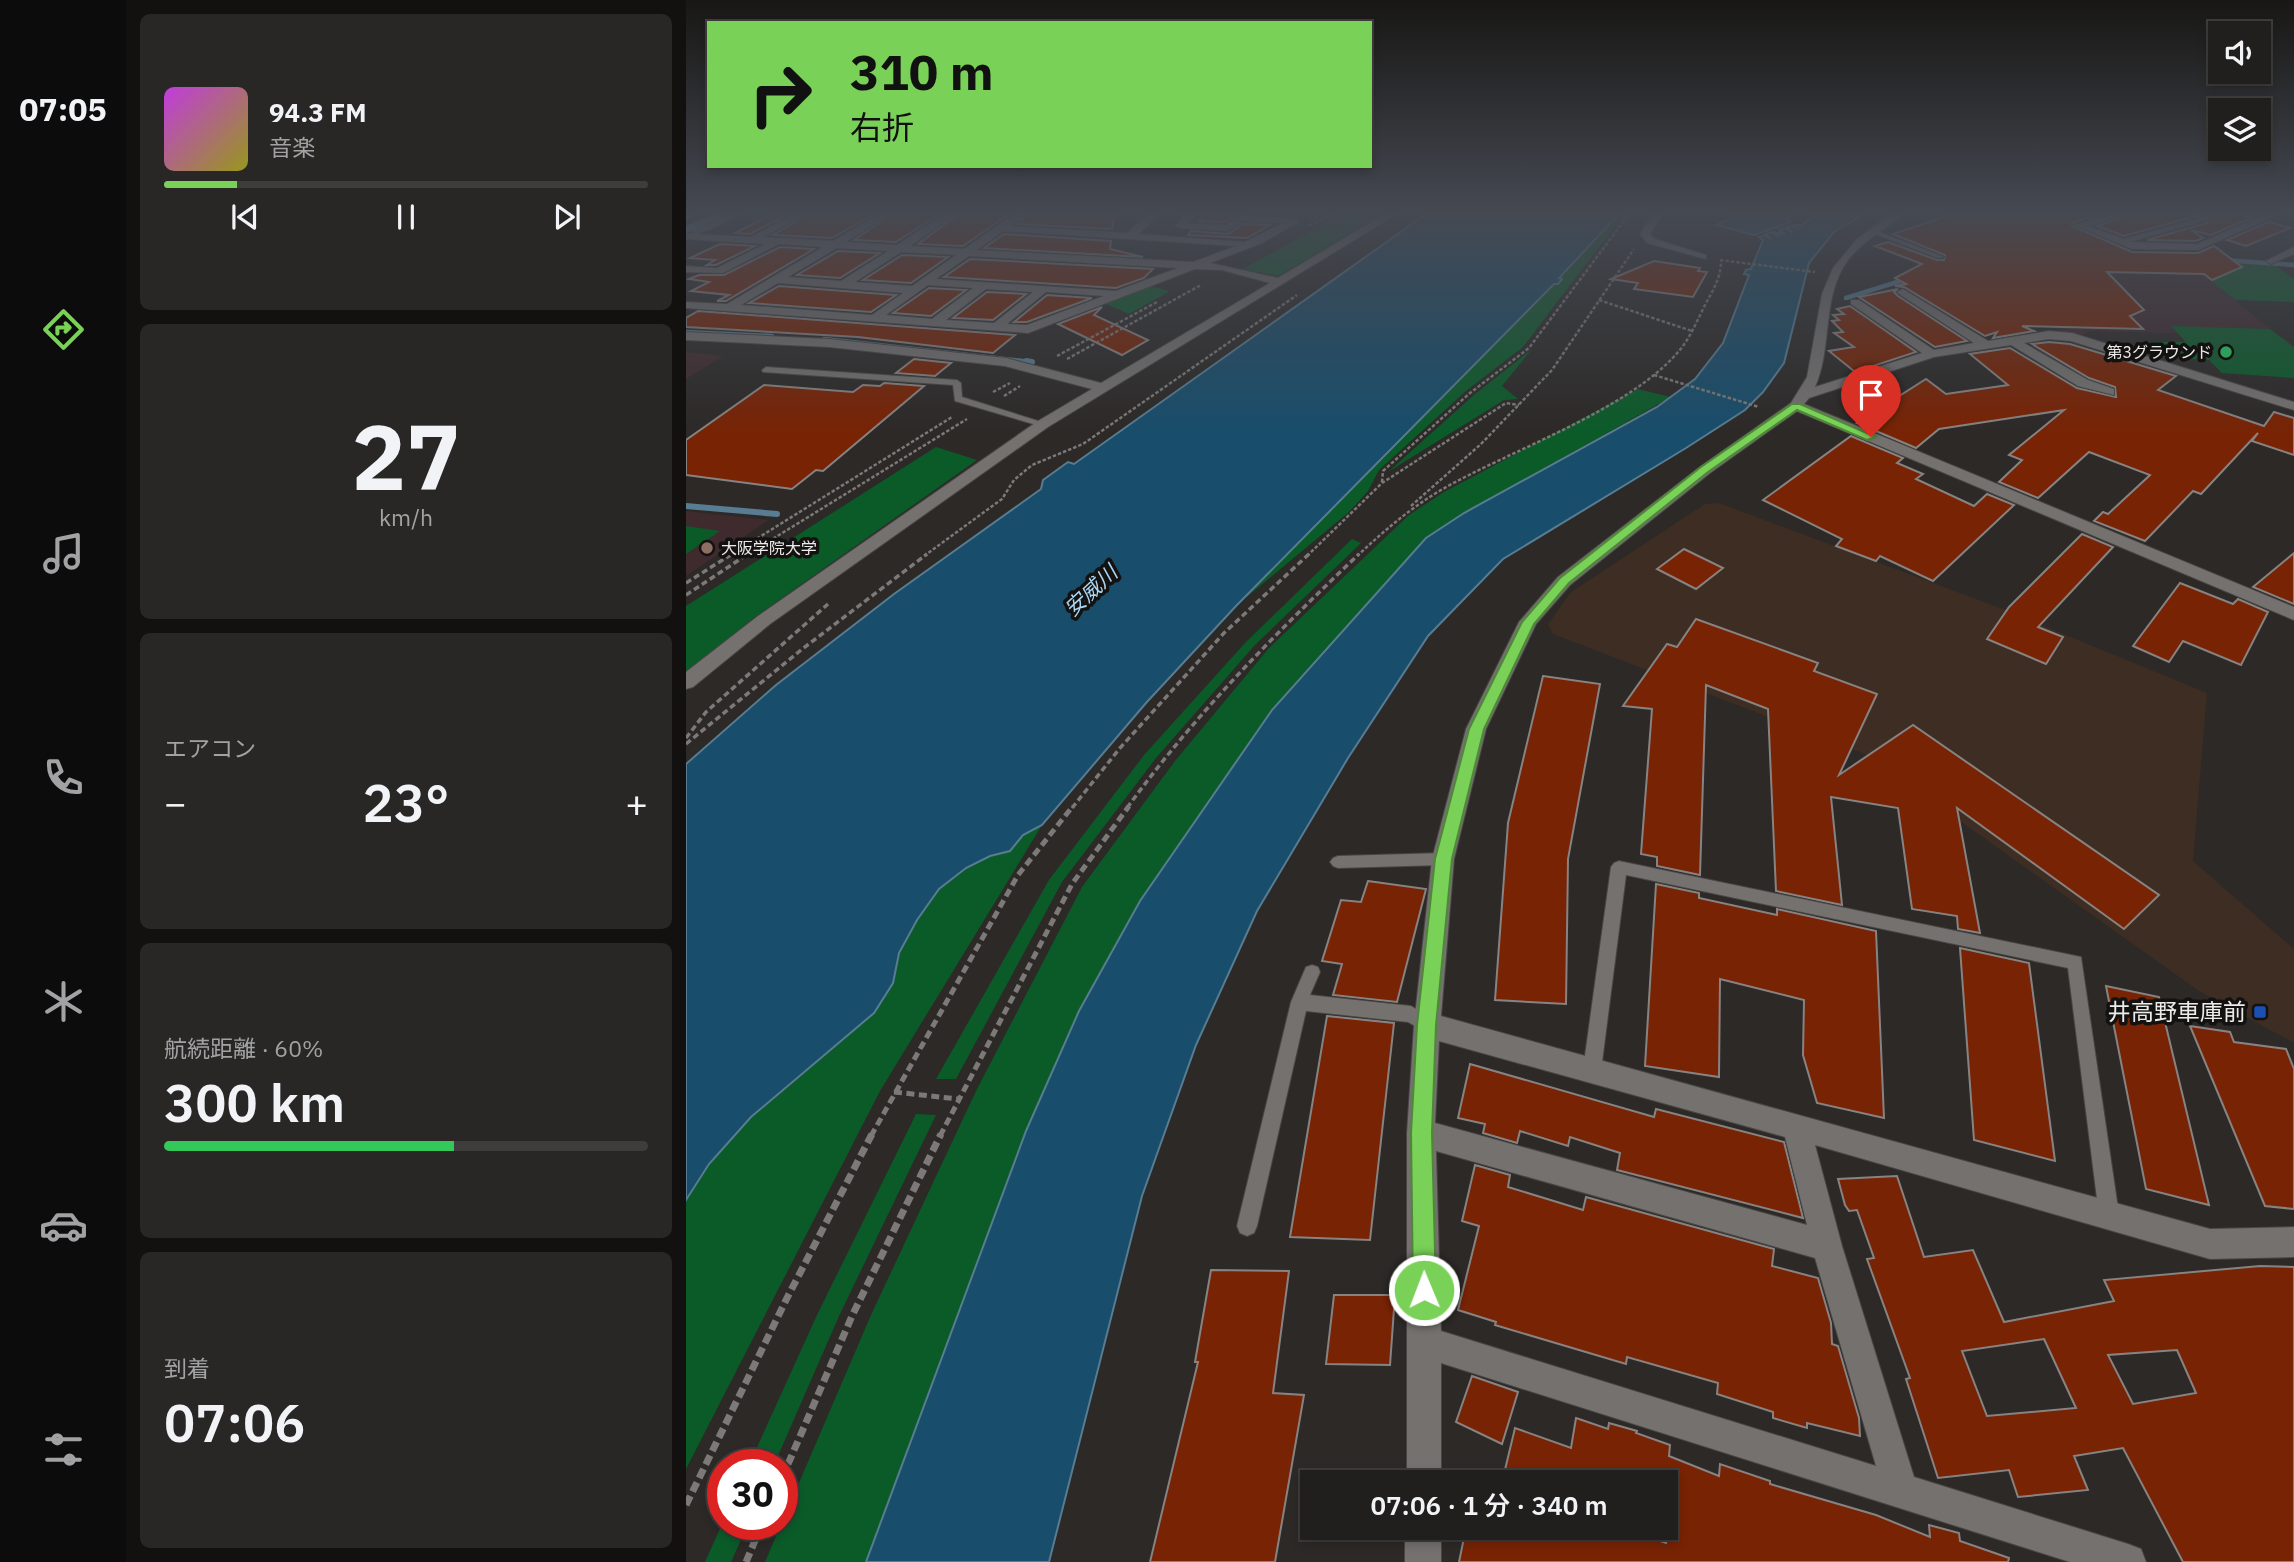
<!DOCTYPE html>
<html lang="ja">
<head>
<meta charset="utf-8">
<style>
	:root { --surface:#211f1d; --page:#292726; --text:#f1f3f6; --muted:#a2a2a4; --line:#3e3d3b; --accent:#79d157 }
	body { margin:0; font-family:"IBM Plex Sans","Noto Sans JP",sans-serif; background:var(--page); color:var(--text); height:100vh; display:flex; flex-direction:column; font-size:26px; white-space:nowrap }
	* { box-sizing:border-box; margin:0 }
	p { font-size:23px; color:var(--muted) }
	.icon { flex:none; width:38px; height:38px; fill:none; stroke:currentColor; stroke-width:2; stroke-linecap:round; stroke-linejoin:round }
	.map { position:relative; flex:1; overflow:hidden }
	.sheet { display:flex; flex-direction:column; gap:14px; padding:14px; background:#121110; width:560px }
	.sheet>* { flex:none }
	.guide { position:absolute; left:21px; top:21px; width:665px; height:147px; border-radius:0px; box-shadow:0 4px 10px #0003,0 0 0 2px var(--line); background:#79d157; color:#111; overflow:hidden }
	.tools { position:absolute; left:1522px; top:21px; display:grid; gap:14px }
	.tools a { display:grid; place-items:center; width:63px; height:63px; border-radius:0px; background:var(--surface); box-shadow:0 4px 10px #0003,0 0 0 2px var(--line); font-size:35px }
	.speed { position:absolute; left:21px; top:1449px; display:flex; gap:14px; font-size:35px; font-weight:700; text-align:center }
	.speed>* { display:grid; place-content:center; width:91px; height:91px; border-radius:50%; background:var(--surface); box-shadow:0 4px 10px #0003,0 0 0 2px var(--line); line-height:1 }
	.speed .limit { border:10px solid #d22; background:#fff; color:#111 }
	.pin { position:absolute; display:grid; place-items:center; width:60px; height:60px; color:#fff; margin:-72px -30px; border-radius:50% 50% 50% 0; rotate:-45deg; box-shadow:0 0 7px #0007 }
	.pin .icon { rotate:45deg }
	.me { position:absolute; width:77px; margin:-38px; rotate:359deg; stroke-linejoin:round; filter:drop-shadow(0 0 5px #0008) }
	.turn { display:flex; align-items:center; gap:24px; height:147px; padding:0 28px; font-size:32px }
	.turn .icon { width:91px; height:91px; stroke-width:2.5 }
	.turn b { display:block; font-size:49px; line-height:60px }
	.big { font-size:52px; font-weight:600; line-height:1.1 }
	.sheet .card { flex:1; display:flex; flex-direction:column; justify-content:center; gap:10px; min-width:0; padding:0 24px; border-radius:10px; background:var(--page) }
	.sheet .dial { align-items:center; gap:0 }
	.dial b { font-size:91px; line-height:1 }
	.song { display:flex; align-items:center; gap:21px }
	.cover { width:84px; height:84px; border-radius:10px; background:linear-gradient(135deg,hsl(290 70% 55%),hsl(60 70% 35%)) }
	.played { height:7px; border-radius:4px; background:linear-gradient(90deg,var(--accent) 15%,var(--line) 15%) }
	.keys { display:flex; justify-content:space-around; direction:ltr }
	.heat { display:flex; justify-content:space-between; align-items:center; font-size:38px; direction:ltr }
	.charge { height:10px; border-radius:5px; background:linear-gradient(90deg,#34c759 60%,var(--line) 0) }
	.trip { position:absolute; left:614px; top:1470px; width:378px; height:70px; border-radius:0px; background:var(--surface); box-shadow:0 4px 10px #0003,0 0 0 2px var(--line); font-weight:600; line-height:70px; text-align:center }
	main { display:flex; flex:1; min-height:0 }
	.tab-bar { display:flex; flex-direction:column; width:126px; justify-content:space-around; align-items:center; background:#0d0c0c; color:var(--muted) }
	.tab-bar .icon { width:49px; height:49px }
	.tab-bar .current { color:var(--accent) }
	.tab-bar b { font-size:32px; color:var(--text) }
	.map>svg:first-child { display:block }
</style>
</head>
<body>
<main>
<nav class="tab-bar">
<b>07:05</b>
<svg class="icon current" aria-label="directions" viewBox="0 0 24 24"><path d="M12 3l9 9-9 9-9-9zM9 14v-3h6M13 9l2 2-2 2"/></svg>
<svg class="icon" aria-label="music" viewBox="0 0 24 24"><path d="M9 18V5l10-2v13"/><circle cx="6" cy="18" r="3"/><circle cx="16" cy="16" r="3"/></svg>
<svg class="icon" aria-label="phone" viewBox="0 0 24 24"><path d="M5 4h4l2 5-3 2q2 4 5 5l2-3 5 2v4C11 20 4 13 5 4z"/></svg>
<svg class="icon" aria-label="climate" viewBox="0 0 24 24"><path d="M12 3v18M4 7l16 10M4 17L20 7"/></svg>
<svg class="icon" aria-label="car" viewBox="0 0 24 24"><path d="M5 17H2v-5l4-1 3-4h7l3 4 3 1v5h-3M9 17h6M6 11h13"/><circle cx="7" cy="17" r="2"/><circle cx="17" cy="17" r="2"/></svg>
<svg class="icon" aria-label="filters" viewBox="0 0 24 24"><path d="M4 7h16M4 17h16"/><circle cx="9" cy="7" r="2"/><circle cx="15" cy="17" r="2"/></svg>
</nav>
<section class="sheet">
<div class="card">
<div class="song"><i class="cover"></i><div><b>94.3 FM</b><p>音楽</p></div></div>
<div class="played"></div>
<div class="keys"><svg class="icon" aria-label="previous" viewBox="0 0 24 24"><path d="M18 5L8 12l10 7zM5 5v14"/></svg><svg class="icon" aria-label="pause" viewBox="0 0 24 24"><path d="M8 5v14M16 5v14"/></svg><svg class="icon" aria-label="next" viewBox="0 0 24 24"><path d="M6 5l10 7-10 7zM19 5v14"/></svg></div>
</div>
<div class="card dial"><b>27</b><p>km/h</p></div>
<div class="card"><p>エアコン</p>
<div class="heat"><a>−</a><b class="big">23°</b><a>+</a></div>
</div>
<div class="card"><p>航続距離 · 60%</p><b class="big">300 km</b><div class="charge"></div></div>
<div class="card"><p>到着</p><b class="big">07:06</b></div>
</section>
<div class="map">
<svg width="1608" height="1562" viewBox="0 0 1608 1562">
	<rect width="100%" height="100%" fill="#2c2927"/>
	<polygon fill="#3d2d22" points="1033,503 1317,609 1521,693 1507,861 1608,949 1608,1043 1513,991 1181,755 867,634 862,624 885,592 1019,504"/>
	<g fill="#3f2b2e">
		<polygon points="1317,259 1502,262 1584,329 1486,326 1491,333 1404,331 1396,335 1371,330"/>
		<polygon points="0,352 37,356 0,379"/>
		<polygon points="0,511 83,520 0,576"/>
	</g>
	<g fill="#0b5b29">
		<polygon points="657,214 696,214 592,276 557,269"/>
		<polygon points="933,214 938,214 837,347 780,391 693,470 682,491 663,512 550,606 868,284 872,284 876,280 873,279"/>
		<polygon points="1502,262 1589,265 1608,279 1608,302 1549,300"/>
		<polygon points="460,285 484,291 443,314 418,303"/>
		<polygon points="1485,326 1584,329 1608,347 1608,378 1536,373 1523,360 1477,357 1463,342 1500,342"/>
		<polygon points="846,349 816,386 832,399 818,400 702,472 789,394"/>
		<polygon points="952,389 985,397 778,513 740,538 586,710 454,901 393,1011 340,1131 180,1562 79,1562 185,1315 290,1091 396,887 489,761 583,648 723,515 758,492"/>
		<polygon points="250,447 291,460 69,617 0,672 0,606"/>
		<polygon points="0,526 34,531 0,554"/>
		<polygon points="666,539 675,543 568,646 470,758 376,882 270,1079 250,1079 363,880 458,755 560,642"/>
		<polygon points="356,825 194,1091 0,1469 0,1200 23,1164 65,1117 188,1013 207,983 213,953 230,920 253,889 280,868 304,856 324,851 337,835"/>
		<polygon points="230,1114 250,1115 153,1316 88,1465 63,1465 131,1315"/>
		<polygon points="37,1522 62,1524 45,1562 19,1562"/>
	</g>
	<g fill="#184d6b" stroke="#587c91" stroke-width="2">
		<polygon points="740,214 933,214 873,278 876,279 872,284 868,284 550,606 460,703 356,825 337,835 324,851 304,856 280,868 253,889 231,920 213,953 207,983 188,1013 65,1117 23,1164 0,1200 0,764 90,685 208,594 355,489 357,480 382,462 388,464"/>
		<polygon points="1052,214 1107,214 1102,218 1105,222 1068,235 1030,225"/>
		<polygon points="1130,214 1178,214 1148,232 1123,263 1098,363 1077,392 1059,410 1000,448 817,559 742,636 662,758 571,911 510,1045 456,1196 363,1562 180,1562 340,1131 393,1011 454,901 586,710 740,538 778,513 971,407 1009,379 1037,343 1063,275 1058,274 1060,270 1065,269 1077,240 1073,237 1078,235 1085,239 1080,234 1085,232 1093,236 1087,232 1099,234 1093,230 1098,228 1106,232 1101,227 1104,226 1113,229 1107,225 1116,225"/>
	</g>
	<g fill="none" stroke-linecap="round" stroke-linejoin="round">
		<g stroke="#587c91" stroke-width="4.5">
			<polyline points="1536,260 1608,265"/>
			<polyline points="1160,298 1224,278"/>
			<polyline points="0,332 86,336"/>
			<polyline points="138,339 346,362"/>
		</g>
		<g stroke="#587c91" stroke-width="6">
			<polyline points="340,361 346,362"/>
			<polyline points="0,506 91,514"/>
		</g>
	</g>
	<g fill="#782304" stroke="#878382" stroke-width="2" fill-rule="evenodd">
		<polygon points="86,214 102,214 64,234 49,233"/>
		<polygon points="122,214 188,214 146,238 87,235"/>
		<polygon points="207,214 253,214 210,242 168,240"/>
		<polygon points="273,214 323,214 277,246 232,244"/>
		<polygon points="342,214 428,214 426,229 331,224"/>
		<polygon points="518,214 551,214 539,222 513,221"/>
		<polygon points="1267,214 1417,214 1387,222 1386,226 1446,252 1512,253 1528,246 1556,267 1526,280 1518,274 1421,272 1458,310 1444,316 1457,329 1336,326 1348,331 1307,338 1311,332 1299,336 1218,287 1209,286 1220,284 1209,278 1236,264 1189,246 1202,242 1251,260 1258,260 1259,255 1207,234"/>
		<polygon points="1448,214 1517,214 1438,236 1411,226"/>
		<polygon points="1522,214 1556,214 1565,218 1525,235 1505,230 1517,238 1510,241 1461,240 1521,223"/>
		<polygon points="1583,222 1604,228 1560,246 1541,240"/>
		<polygon points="557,224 584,225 561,238 502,235 505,231 542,234"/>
		<polygon points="318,234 425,241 424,249 457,257 298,248"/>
		<polygon points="34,244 69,246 30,265 21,265 29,260 4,258"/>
		<polygon points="94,247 128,249 40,301 31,301 43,295 5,291 23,282 3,279 13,275 38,275"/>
		<polygon points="152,251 194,253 154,278 111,275"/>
		<polygon points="216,255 262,257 225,283 177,280"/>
		<polygon points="284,259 467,269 458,278 430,288 258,277"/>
		<polygon points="968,261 1014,268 1012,271 1021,272 1007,297 948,289 952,283 925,279"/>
		<polygon points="93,286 210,295 185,312 63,303"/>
		<polygon points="243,288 280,290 245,316 207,313"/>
		<polygon points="1212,289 1208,292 1212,296 1281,341 1249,347 1173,297"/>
		<polygon points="301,292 340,294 307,320 267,318"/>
		<polygon points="361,295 406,298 341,322 328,322"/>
		<polygon points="1164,306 1230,352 1169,372 1143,351 1168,347 1148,333 1157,332 1146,321 1153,320 1147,315 1158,314 1151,309"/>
		<polygon points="416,307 408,315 462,340 436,355 372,324"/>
		<polygon points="12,311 329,335 307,353 172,337 0,327 0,318"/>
		<polygon points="1363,342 1384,344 1490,376 1472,390 1578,426 1588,412 1608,418 1608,455 1566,441 1572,433 1515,494 1507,491 1459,541 1408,521 1417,512 1422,514 1464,475 1403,452 1352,498 1313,482 1336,460 1323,455 1378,410 1253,429 1230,448 1171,423 1240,379 1260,394 1322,385 1284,354 1324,348 1391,388 1430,397 1429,387 1403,378 1346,344"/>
		<polygon points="228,359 265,363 249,376 210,373"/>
		<polygon points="198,383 238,386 137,471 130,470 106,489 0,475 0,440 78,385 167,392 177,385 194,386"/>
		<polygon points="1165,436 1217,458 1211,463 1237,474 1230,479 1288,506 1301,494 1328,505 1247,581 1194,556 1190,561 1150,546 1156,539 1077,500"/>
		<polygon points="1396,534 1427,547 1352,627 1377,637 1360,664 1301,639 1323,607"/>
		<polygon points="998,549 1037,568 1010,589 971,569"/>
		<polygon points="1608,553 1608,604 1567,587"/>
		<polygon points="1494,583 1547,604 1552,599 1582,612 1555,665 1497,641 1483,662 1447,646"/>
		<polygon points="1010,619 1132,663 1128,671 1191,694 1153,775 1227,725 1473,895 1438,929 1271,808 1294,933 1272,929 1271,916 1226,909 1212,808 1145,797 1156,905 1090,891 1082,709 1020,685 1014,875 971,866 971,857 955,854 966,709 937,706 981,644 991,647"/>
		<polygon points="857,676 914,684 882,859 880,1004 809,1000 822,823"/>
		<polygon points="682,881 740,889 711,1002 647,995 656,964 636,961 655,900 675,902"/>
		<polygon points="970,884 1013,893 1013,898 1091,915 1091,909 1190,931 1198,1118 1131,1103 1117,1055 1118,1000 1034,979 1033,1077 959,1066"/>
		<polygon points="1274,948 1343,963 1369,1161 1288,1140"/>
		<polygon points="1420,986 1473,997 1523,1205 1460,1189"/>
		<polygon points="641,1016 708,1023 684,1240 604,1237"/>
		<polygon points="1504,1026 1544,1032 1548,1042 1600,1049 1608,1069 1608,1209 1579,1206"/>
		<polygon points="784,1064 968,1117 970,1109 1098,1142 1117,1218 931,1170 934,1153 884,1137 882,1146 834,1131 831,1143 797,1133 799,1124 772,1118"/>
		<polygon points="789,1165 824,1175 822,1187 897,1210 900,1197 1088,1249 1086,1266 1132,1278 1145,1323 1146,1344 1152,1346 1173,1418 1174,1436 1121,1423 1121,1428 1087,1418 1087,1412 1031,1394 1032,1383 941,1357 940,1364 809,1325 810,1322 772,1310 793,1226 776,1221"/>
		<path d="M1211,1176L1238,1257L1287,1250L1318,1322L1428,1301L1418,1280L1574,1266L1608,1267V1562H1497L1437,1448L1388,1456L1402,1490L1332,1497L1323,1470L1252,1478L1220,1379L1224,1378L1181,1259L1188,1258L1171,1210L1163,1211L1159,1205L1152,1179ZM1358,1339L1390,1408L1301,1416L1276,1351ZM1491,1350L1510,1393L1447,1404L1422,1355Z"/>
		<polygon points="525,1270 603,1271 587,1393 618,1395 589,1562 464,1562 512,1362 509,1362"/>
		<polygon points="648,1295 709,1295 704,1365 640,1364"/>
		<polygon points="786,1376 832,1392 816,1444 770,1422"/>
		<polygon points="890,1418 922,1429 923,1423 951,1431 950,1433 984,1445 983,1456 1033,1476 1034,1464 1084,1481 1084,1484 1190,1515 1244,1537 1243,1525 1273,1533 1274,1541 1323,1558 1322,1562 773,1562 780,1528 935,1528 980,1543 990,1482 839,1482 818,1474 829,1428 885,1448"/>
	</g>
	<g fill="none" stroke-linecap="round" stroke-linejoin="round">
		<g stroke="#484644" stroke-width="2">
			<g id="service">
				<polygon points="1561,214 1571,214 1582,218 1579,220"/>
				<polygon points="1184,230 1188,230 1258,257 1252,258 1184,232"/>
				<polygon points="80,367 271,380 275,383 276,397 362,424 354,426 269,401 267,385 77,372 76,370"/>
				<polygon points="757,853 762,855 765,859 762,863 757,865 652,868 647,866 644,862 647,858 652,856"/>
				<polygon points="933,861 1395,957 1433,1215 1430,1222 1423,1225 1416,1222 1413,1215 1382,968 940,875 915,1070 912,1076 906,1079 900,1076 897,1070 925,867 928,863"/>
				<polygon points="626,965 632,967 634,972 624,995 725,1006 747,1019 750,1025 747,1031 741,1033 722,1022 620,1011 571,1226 568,1233 561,1236 554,1233 551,1226 605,1002 620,967"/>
			</g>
		</g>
		<g stroke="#484644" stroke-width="2">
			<g id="minor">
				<polygon points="0,214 11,214 0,220"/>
				<path d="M45,214H59L12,234L65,237L108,214H120L78,237L147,241L193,214H205L160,242L211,245L258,214H270L224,246L278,249L328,214H339L324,226L441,233L462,214H473L453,234L559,242L597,223L556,221L542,231L494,228L489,225L497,217L490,214H510L502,223L540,225L554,215L611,219V223L576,243L524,263L592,278L699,214H711L362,427L84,624L7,687L0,689V672L72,616L352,421L406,389L319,366L143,347L0,340V332L143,339L320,358L415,383L584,283L536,270L509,269L342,333L0,308V302L41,304L137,247L93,244L37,273L0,272V266L31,268L79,244L0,239V233H7L6,229ZM317,231L550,246L507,262L291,250ZM151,248L202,251L155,281L102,277ZM215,252L270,255L226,286L169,282ZM283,256L492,268L430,291L250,279ZM92,283L217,293L186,315L55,305ZM242,285L287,288L246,319L200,315ZM300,289L347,292L308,323L260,320ZM360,292L418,296L341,325L321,324Z"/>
				<polygon points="967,214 977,214 964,234 969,239 1020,255 1020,259 961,243 954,234"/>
				<path d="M1205,214H1217C1200,230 1177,240 1162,260C1135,296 1147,347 1129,387L1236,353L1165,304V300H1173L1248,350L1288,343L1213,294L1211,292L1217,289L1302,341L1363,331L1386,333L1608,402V410L1385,341L1363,339L1338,343L1402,380L1428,389V395L1392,386L1325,345L1248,357L1123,398L1118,404L1608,607V620L1111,411L1024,473L884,585L850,624L800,729L768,859L755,1016L1524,1229L1608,1227V1257L1524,1259L1129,1145L1156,1246L1228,1477L1442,1544L1455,1549L1460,1562H1384L755,1363V1482H721V1133L728,1025L746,859L780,729L833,622L872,577L1014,467L1105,403L1121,377L1136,294L1147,268L1171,239ZM753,1041L1099,1137L1121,1225L749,1123ZM750,1151L1129,1258L1190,1466L755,1331Z"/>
				<polygon points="1427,214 1445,214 1403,226 1438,239 1520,216 1520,220 1444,242 1511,244 1581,214 1594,214 1512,250 1446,249 1388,225"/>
				<polygon points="1608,247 1608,254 1585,264 1580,261"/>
				<rect x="719" y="1528" width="36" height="34"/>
			</g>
		</g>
		<g stroke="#484644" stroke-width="2">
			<polygon id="primary" points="28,214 41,214 0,233 0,226"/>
		</g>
		<g stroke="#7c7978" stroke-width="2.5" stroke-dasharray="3.5 2" stroke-linecap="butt">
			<polyline points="624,220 634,214"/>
			<polyline points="623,226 646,214"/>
			<polyline points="1034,260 1129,272"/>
			<polyline points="913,300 1006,331"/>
			<polyline points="371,356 471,302"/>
			<polyline points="381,359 515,285"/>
			<polyline points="968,375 1073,407"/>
			<polyline points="307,392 324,383"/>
			<polyline points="318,396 334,386"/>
			<polyline points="696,482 697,471 784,393 843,348 943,214"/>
			<polyline points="725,506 795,444 866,370 948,249"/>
			<polyline points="43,556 266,417"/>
			<polyline points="59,556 281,419"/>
			<polyline points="238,556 316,499 328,480 346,465 397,444 611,295"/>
			<polyline points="621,556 696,483 820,403 833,405"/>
			<path d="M671,556C698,531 723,509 755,490C824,450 942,411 993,351C1004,338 1011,321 1019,305C1027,290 1035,278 1035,261"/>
		</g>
		<g stroke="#7c7978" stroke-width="3.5" stroke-dasharray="6 3.5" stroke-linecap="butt">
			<polyline points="0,583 46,554"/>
			<polyline points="0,595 62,554"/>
			<polyline points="0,738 20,712 142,604"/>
			<polyline points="0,744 115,650 241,554"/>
			<polyline points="386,808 434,748 538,633 623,554"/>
			<path d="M441,808C510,713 588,635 673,554"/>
		</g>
		<g stroke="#7c7978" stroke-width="5" stroke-dasharray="8 4.5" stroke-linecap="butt">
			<polyline points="208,1092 272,1099"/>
			<polyline points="185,1136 332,875 387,806"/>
			<polyline points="254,1136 386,884 443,806"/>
		</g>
		<g stroke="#7c7978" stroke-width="7" stroke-dasharray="10 5" stroke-linecap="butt">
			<polyline points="96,1478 166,1316 255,1134"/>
			<polyline points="0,1505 101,1298 186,1134"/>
			<polyline points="60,1562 76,1524"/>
		</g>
		<use href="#service" fill="#74716f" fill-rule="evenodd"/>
		<use href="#minor" fill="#74716f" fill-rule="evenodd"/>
		<use href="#primary" fill="#698cbf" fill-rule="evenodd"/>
	</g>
	<linearGradient id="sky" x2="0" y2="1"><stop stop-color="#181715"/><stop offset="0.49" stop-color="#454952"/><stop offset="1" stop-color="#454952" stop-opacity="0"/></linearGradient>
	<rect width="1608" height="433" fill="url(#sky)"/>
	<polygon fill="#79d157" stroke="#4f8839" stroke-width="2" points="1106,404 1114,404 1190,437 1181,440 1111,410 1022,472 883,583 848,624 798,729 766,859 750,1025 746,1133 750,1290 747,1298 738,1302 730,1298 727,1290 725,1133 731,1025 749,859 783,729 836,622 874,578 1015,467"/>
	<circle fill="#2e9e5b" stroke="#131211" stroke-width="2.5" cx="1540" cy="352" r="7"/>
	<circle fill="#8d6e63" stroke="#131211" stroke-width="2.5" cx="21" cy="548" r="7"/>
	<rect fill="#1a4fb4" stroke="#131211" stroke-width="2.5" x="1567" y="1005" width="14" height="14" rx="3.5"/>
	<g text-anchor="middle" stroke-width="7" stroke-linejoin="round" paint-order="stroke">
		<g font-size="16" fill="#edebea" stroke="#131211" text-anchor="end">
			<text x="1526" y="358">第3グラウンド</text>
			<text x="35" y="554" text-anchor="start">大阪学院大学</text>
		</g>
		<g font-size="21" font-style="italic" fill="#abd6f4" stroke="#131211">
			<text transform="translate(405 591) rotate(-43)" y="7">安威川</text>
		</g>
		<g font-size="23" fill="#edebea" stroke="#131211" text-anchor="end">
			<text x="1560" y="1020">井高野車庫前</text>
		</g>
	</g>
</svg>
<div class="tools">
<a><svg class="icon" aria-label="sound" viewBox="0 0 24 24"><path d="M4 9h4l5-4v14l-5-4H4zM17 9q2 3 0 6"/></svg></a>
<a><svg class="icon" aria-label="layers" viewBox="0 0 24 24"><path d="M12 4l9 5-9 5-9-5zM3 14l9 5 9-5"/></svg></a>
</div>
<div class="speed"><div class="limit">30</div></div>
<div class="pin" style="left:1185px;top:437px;background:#d93025"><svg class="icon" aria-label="arrive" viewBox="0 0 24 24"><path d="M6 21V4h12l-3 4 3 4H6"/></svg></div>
<svg class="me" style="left:738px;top:1290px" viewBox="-20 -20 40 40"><circle r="17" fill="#79d157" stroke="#fff" stroke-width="3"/><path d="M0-11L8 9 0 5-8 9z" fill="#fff"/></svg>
<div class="trip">07:06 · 1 分 · 340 m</div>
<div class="guide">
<div class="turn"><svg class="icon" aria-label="right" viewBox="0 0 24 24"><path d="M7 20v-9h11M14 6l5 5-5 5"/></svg><div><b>310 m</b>右折</div></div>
</div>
</div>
</main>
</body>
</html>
